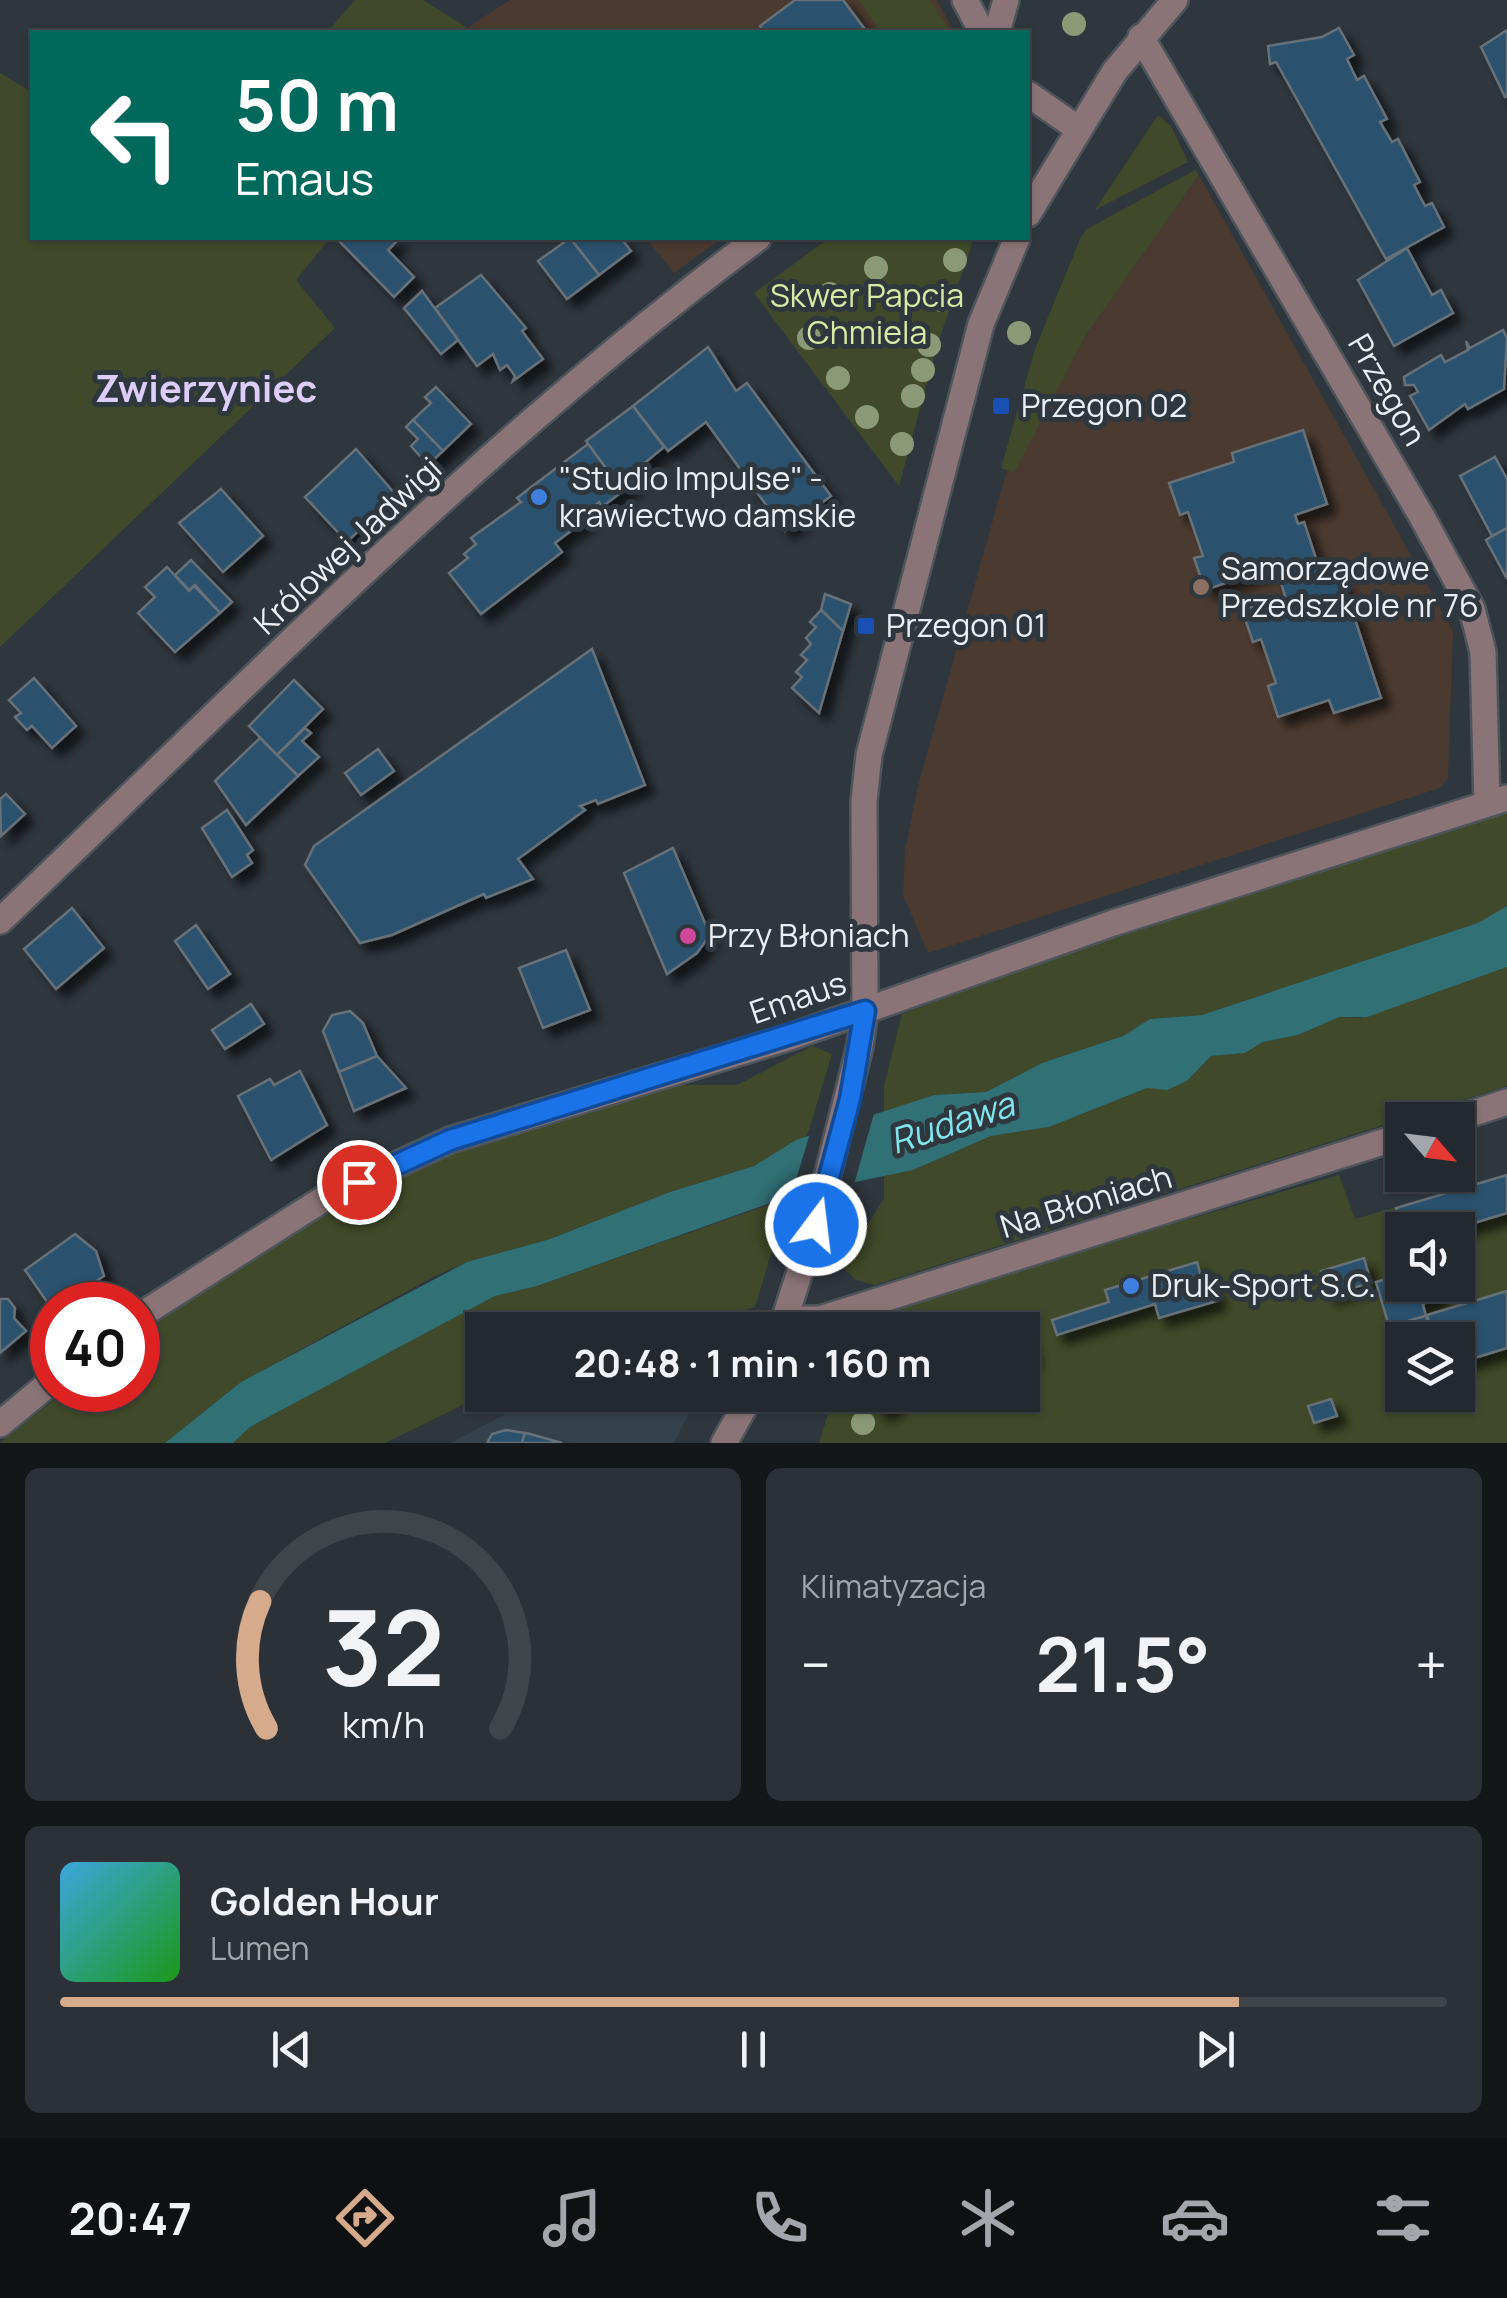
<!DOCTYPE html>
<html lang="pl">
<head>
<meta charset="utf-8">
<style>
	:root { --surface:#23292e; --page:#2b3136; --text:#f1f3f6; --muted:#a3a6aa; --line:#40454a; --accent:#d6ab8b }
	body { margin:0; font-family:Manrope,sans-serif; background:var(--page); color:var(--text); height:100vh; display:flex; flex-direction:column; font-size:38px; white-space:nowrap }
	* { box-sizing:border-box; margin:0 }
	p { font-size:32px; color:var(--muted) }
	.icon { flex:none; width:55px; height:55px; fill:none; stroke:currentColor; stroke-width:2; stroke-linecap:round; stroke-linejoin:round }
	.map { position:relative; height:1443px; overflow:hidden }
	.sheet { display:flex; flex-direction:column; gap:25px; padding:25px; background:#131719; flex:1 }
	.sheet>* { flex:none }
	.banner { position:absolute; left:30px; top:30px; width:1000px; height:210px; border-radius:0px; box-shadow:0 2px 8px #0004,0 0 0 2px var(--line); background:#00695c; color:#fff; overflow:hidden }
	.needle { width:65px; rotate:118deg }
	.controls { position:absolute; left:1385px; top:1102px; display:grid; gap:20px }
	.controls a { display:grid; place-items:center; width:90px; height:90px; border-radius:0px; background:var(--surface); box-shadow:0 2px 8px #0004,0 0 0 2px var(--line); font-size:50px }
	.speed { position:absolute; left:30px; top:1282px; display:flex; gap:20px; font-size:50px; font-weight:700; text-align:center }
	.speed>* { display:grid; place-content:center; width:130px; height:130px; border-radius:50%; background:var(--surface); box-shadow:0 2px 8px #0004,0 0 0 2px var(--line); line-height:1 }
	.speed .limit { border:15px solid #d22; background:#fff; color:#111 }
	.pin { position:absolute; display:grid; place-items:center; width:85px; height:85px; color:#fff; margin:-42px; border:5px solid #fff; border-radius:50%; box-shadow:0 2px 10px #0007 }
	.me { position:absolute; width:110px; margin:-55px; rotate:15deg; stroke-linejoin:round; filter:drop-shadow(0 0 8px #0008) }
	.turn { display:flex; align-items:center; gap:35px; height:210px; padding:0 40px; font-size:45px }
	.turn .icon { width:130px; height:130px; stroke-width:2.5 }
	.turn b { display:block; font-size:70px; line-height:85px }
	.big { font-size:75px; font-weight:700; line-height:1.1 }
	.sheet .card { flex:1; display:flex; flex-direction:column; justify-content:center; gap:15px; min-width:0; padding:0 35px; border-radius:15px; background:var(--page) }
	.sheet .dial { align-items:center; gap:0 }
	.dial svg { height:260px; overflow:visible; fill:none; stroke:var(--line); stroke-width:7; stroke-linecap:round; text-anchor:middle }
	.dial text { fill:var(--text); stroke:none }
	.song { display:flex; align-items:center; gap:30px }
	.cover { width:120px; height:120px; border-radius:15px; background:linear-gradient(135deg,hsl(200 70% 55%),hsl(120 70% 35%)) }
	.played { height:10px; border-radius:5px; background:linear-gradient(90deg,var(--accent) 85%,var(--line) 85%) }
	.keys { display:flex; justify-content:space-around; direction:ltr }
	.heat { display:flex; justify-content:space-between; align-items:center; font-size:55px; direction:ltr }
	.sheet .tiles { flex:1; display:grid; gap:25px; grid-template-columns:1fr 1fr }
	.card:last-child { grid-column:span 2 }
	.trip { position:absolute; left:465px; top:1312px; width:575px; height:100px; border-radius:0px; background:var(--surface); box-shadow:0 2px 8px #0004,0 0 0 2px var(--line); font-weight:700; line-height:100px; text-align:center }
	.tabs { display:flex; height:160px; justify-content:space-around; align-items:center; background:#0e1012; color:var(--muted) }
	.tabs .icon { width:70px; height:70px }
	.tabs .selected { color:var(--accent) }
	.tabs b { font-size:45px; color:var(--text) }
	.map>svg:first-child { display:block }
</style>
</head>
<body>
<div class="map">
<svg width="1507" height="1443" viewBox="0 0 1507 1443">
	<defs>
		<filter id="shadow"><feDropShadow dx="9" dy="9" stdDeviation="5" flood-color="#0009"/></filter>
	</defs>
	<rect width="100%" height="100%" fill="#2f373e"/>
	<polygon fill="#34424b" points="543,1395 698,1395 674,1443 450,1443"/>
	<g fill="#4b3a2f">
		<polygon points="510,0 937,0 954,32 461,32"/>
		<polygon points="1199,175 1453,631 1448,778 1440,788 928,953 903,895 905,851 918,786 1007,470 1014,472 1086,335"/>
		<polygon points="646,238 722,238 674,273"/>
	</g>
	<g fill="#404929" fill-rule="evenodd">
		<polygon points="355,0 423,0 466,27 461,32 327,32"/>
		<polygon points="859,0 930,0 951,32 880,32"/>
		<polygon points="0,73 32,92 32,238 330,238 296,280 335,328 0,647"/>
		<polygon points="1158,115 1171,126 1188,162 1095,210"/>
		<polygon points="1195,170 1199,175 1086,335 1014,473 1001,468 1035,349 1081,237 1087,229"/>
		<polygon points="829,238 974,238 937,346 899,486 754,293"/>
		<polygon points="1507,807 1507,906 1479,923 1202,1015 1150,1019 1123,1036 1042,1063 986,1092 934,1095 884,1113 884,1086 902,1014 1112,937"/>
		<polygon points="1507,967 1507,1086 875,1285 856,1280 842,1267 884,1198 884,1176 913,1170 991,1136 1049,1127 1147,1088 1187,1081 1211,1056 1245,1053 1263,1042 1298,1035 1339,1017 1360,1018"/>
		<polygon points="812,1046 832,1054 807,1136 754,1166 670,1192 550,1239 467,1262 433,1277 241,1382 165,1443 0,1443 66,1390 138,1390 138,1336 272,1244 408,1172 496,1137 666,1085 737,1085"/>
		<path d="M1339,1175L1355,1219L1507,1175V1443H819L834,1395H1022V1330H861L868,1313ZM1402,1230H1458V1285H1402ZM1402,1340H1458V1395H1402Z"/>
		<path d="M788,1198L755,1307C667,1338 575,1330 482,1330L483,1395L385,1443H233L250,1427L495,1296L537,1286Z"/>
	</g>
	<polygon fill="#317075" points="1507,906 1507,967 1367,1017 1339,1017 1298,1035 1263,1042 1245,1053 1211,1056 1187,1081 1167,1090 1147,1088 1049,1127 991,1136 913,1170 793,1195 537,1286 495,1296 250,1427 233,1443 165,1443 241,1382 467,1262 550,1239 670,1192 754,1166 796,1140 934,1095 986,1092 1042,1063 1123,1036 1150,1019 1202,1015 1478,923"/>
	<polygon fill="#2f373e" points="875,1110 853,1188 789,1203 811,1130"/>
	<g fill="#2a516d" stroke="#687178" stroke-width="2.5" filter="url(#shadow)">
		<polygon points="795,0 843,0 867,32 764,32 760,26"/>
		<polygon points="1339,28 1354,55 1347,59 1357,80 1364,76 1387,119 1380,122 1392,142 1398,139 1420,182 1414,185 1425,206 1432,203 1444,227 1386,259 1276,62 1270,64 1268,46 1322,37"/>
		<polygon points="1507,30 1507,96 1505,97 1481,47"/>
		<polygon points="336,238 400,238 388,250 414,277 394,297"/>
		<polygon points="570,238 621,238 631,251 599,275"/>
		<polygon points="570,238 599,275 567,299 538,261"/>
		<polygon points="1407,248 1432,295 1441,290 1453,313 1394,346 1358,280"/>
		<polygon points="481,275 526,328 522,331 543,359 513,381 515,376 507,365 500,370 493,354 477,366 435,308"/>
		<polygon points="422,291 458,340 441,354 404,308"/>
		<polygon points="1503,330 1507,338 1504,389 1468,409 1465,404 1429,430 1410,396 1418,392 1414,385 1405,385 1404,377 1441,355 1445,362 1468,350 1466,341 1470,348"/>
		<polygon points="708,347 736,391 747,383 831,496 785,531 706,422 668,451 633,406"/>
		<polygon points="436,387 471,424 443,451 413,420 431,403 425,397"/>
		<polygon points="633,406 664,447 618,485 586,441"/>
		<polygon points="413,420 443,451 428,465 411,446 418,439 406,427"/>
		<polygon points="1303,430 1327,504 1295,515 1298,524 1304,522 1324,583 1341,577 1381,698 1334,713 1329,700 1278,717 1268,686 1276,683 1261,639 1253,642 1242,610 1285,596 1276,566 1205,590 1194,558 1203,556 1188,512 1180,515 1169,483 1234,462 1232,453"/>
		<polygon points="588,444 623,491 602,507 599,502 589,510 592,515 555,543 562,552 481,614 449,573 468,558 464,554 476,544 471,538 521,502 517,498"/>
		<polygon points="356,449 396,495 347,542 305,497"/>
		<polygon points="1495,457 1507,479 1507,528 1492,536 1460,476"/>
		<polygon points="639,469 644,475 623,491 618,485"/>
		<polygon points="221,489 263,536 223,572 179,523"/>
		<polygon points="1507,528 1507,579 1486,540"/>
		<polygon points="191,560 232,602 220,613 195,585 189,590 175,575"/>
		<polygon points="167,567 189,591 194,586 220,613 175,652 138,613 155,597 145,587"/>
		<polygon points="825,594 851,604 843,631 821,610"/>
		<polygon points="821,610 843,631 819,713 792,688 802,677 796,672 807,660 801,655 811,644 806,638 816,627 810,622"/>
		<polygon points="592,649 645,785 598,804 596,800 580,806 585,810 518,859 533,879 486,898 484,894 392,935 360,943 305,865 314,846"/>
		<polygon points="34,678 76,726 52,748 32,726 27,730 15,717 21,713 9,700"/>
		<polygon points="294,680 323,709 277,755 249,726"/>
		<polygon points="305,728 311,733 302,741 319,757 298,776 277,755"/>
		<polygon points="260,738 298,776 246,825 215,781"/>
		<polygon points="378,749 394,771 361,795 345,773"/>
		<polygon points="6,794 25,814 1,836 0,799"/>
		<polygon points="227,810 253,850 247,855 252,863 232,877 202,828"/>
		<polygon points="673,848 710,935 697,953 667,974 624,873"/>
		<polygon points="72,908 104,948 56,989 24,949"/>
		<polygon points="196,925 230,974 208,989 175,941"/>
		<polygon points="566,950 590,1010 543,1028 519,968"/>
		<polygon points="251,1004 264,1024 225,1049 212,1030"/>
		<polygon points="350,1011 363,1023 377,1056 339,1072 323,1031 332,1015"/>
		<polygon points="377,1056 406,1088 354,1111 339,1072"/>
		<polygon points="300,1071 327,1125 271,1160 238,1096 270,1079 274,1085"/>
		<polygon points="1507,1175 1507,1213 1451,1230 1402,1231 1395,1220 1398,1218 1396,1208"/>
		<polygon points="75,1234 96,1251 104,1276 52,1309 25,1270"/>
		<polygon points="1364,1258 1371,1283 1327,1295 1321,1271"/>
		<polygon points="1197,1262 1200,1273 1207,1271 1217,1301 1159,1318 1155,1304 1057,1335 1052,1320 1109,1302 1105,1290"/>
		<polygon points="1402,1274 1402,1285 1418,1285 1426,1316 1389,1326 1376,1282"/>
		<polygon points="1419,1285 1436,1285 1440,1299 1425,1303"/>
		<polygon points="1507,1291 1507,1348 1458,1363 1458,1340 1435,1340 1427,1315"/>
		<polygon points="0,1299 8,1299 15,1308 14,1318 26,1331 0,1353"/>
		<polygon points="1426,1316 1432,1339 1419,1340 1414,1319"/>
		<polygon points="1024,1328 1032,1358 1022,1361 1022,1330 1018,1330"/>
		<polygon points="873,1395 891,1395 894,1407 879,1412"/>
		<polygon points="1331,1399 1337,1416 1314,1423 1308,1406"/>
		<polygon points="506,1430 525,1433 522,1443 487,1443 492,1434"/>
		<polygon points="525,1433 530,1434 562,1443 522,1443"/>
	</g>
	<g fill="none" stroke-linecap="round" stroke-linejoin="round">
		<g stroke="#4d555b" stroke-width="30">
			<g id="minor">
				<polyline points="965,0 982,32"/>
				<polyline points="997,32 1006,0"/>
				<polyline points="1141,37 1421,515 1472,609 1483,652 1487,804"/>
				<polyline points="1028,94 1077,128"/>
				<polyline points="1028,214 1115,71 1175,0"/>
				<path d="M0,921C246,687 485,441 758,238"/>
				<polyline points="1452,1120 1507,1102"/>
				<polyline points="138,1317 325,1198 450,1140 790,1037 1113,923 1507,798"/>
				<polyline points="785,1319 820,1319 1402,1136"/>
				<polyline points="781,1330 815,1225 860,1046 865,1011 864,801 869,755 981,324 1017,238"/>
				<polyline points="0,1424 52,1381"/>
				<polyline points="724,1443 751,1395"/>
			</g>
		</g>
		<use href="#minor" stroke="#8b7477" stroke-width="25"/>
	</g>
	<g fill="#8b9a76">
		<circle cx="1074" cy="24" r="12"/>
		<circle cx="955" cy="260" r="12"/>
		<circle cx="876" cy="268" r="12"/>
		<circle cx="830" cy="294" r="12"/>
		<circle cx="942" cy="300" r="12"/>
		<circle cx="1019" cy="333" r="12"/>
		<circle cx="809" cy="338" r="12"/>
		<circle cx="929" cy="345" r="12"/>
		<circle cx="923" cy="370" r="12"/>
		<circle cx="838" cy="378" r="12"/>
		<circle cx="913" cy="396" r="12"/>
		<circle cx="867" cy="417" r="12"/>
		<circle cx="902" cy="444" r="12"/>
		<circle cx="863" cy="1423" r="12"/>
	</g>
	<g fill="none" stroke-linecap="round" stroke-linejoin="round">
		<g stroke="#114b97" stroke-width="25">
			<polyline id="route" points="359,1182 450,1140 865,1011 850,1099 816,1225"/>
		</g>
		<use href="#route" stroke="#1a73e8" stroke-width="18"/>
	</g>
	<g fill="#1a4fb4" stroke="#2f373e" stroke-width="4">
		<rect x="991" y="396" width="20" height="20" rx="5"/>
		<rect x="856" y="616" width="20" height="20" rx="5"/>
	</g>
	<g fill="#3f7fe0" stroke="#2f373e" stroke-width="4">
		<circle cx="539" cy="497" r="10"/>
		<circle cx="1131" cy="1286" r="10"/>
	</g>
	<circle fill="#8d6e63" stroke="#2f373e" stroke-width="4" cx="1201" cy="587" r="10"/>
	<circle fill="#d1479c" stroke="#2f373e" stroke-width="4" cx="688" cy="936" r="10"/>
	<g text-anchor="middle" stroke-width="10" stroke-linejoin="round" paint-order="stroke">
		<g font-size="32" fill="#d6eba4" stroke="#2f373e">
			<text x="867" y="307">Skwer Papcia<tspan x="867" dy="37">Chmiela</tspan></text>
		</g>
		<g font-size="32" fill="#ebf0f4" stroke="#2f373e">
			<text transform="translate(1387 390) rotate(60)" y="11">Przegon</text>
			<text transform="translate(348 546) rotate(-43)" y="11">Królowej Jadwigi</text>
			<text transform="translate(798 998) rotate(-19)" y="11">Emaus</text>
			<text transform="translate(1086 1202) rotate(-17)" y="11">Na Błoniach</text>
		</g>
		<g font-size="32" fill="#ebf0f4" stroke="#2f373e" text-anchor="start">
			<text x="1021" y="417">Przegon 02</text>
			<text x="559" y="490">"Studio Impulse" -<tspan x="559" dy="37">krawiectwo damskie</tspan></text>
			<text x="1221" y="580">Samorządowe<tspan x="1221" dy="37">Przedszkole nr 76</tspan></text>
			<text x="886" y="637">Przegon 01</text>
			<text x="708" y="947">Przy Błoniach</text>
			<text x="1151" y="1297">Druk-Sport S.C.</text>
		</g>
		<g font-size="35" font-style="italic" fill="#80e5ed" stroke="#2f373e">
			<text transform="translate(952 1123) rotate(-18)" y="12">Rudawa</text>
		</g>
		<g font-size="38" font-weight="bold" fill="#ddcef9" stroke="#2f373e">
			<text x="206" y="402">Zwierzyniec</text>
		</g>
	</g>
</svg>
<div class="controls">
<a><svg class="needle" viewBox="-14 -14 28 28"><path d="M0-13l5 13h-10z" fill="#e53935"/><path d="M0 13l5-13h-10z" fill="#a3a6aa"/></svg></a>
<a><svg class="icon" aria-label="sound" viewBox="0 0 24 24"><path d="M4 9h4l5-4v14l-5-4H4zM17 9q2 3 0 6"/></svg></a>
<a><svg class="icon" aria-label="layers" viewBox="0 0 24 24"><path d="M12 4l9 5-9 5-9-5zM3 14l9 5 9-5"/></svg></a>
</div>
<div class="speed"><div class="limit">40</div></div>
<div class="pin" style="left:359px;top:1182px;background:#d93025"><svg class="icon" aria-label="arrive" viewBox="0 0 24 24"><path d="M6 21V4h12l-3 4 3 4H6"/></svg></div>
<svg class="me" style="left:816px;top:1225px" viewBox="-20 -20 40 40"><circle r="17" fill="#1a73e8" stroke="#fff" stroke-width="3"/><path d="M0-11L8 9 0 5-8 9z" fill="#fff"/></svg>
<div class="trip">20:48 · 1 min · 160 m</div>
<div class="banner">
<div class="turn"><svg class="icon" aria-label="left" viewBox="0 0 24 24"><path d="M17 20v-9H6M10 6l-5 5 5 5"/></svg><div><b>50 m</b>Emaus</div></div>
</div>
</div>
<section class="sheet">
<div class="tiles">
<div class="card dial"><svg viewBox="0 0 100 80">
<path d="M14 69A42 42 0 1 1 86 69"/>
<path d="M14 69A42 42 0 0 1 12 30" stroke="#d6ab8b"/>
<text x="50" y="56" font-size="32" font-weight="700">32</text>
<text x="50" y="72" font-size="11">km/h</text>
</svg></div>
<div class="card"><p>Klimatyzacja</p>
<div class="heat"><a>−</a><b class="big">21.5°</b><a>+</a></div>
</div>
<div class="card">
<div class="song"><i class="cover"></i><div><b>Golden Hour</b><p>Lumen</p></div></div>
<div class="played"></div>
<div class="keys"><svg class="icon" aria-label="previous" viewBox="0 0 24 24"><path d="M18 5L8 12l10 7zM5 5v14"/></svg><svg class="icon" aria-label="pause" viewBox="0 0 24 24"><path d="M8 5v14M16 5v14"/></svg><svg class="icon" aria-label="next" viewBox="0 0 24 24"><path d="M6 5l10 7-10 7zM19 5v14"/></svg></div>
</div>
</div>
</section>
<nav class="tabs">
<b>20:47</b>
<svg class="icon selected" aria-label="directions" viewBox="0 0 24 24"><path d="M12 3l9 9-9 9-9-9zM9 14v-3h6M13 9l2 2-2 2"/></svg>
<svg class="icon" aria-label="music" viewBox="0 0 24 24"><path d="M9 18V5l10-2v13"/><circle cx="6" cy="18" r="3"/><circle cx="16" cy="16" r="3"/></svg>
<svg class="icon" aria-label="phone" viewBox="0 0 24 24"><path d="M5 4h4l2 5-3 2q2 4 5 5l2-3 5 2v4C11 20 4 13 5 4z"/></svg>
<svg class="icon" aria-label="climate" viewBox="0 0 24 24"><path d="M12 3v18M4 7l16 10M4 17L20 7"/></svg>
<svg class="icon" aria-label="car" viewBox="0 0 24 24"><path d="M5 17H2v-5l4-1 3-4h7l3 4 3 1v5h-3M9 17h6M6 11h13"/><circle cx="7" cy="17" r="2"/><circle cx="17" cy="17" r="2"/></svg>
<svg class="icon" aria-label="filters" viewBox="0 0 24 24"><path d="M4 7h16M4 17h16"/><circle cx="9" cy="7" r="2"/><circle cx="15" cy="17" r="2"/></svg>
</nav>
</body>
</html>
